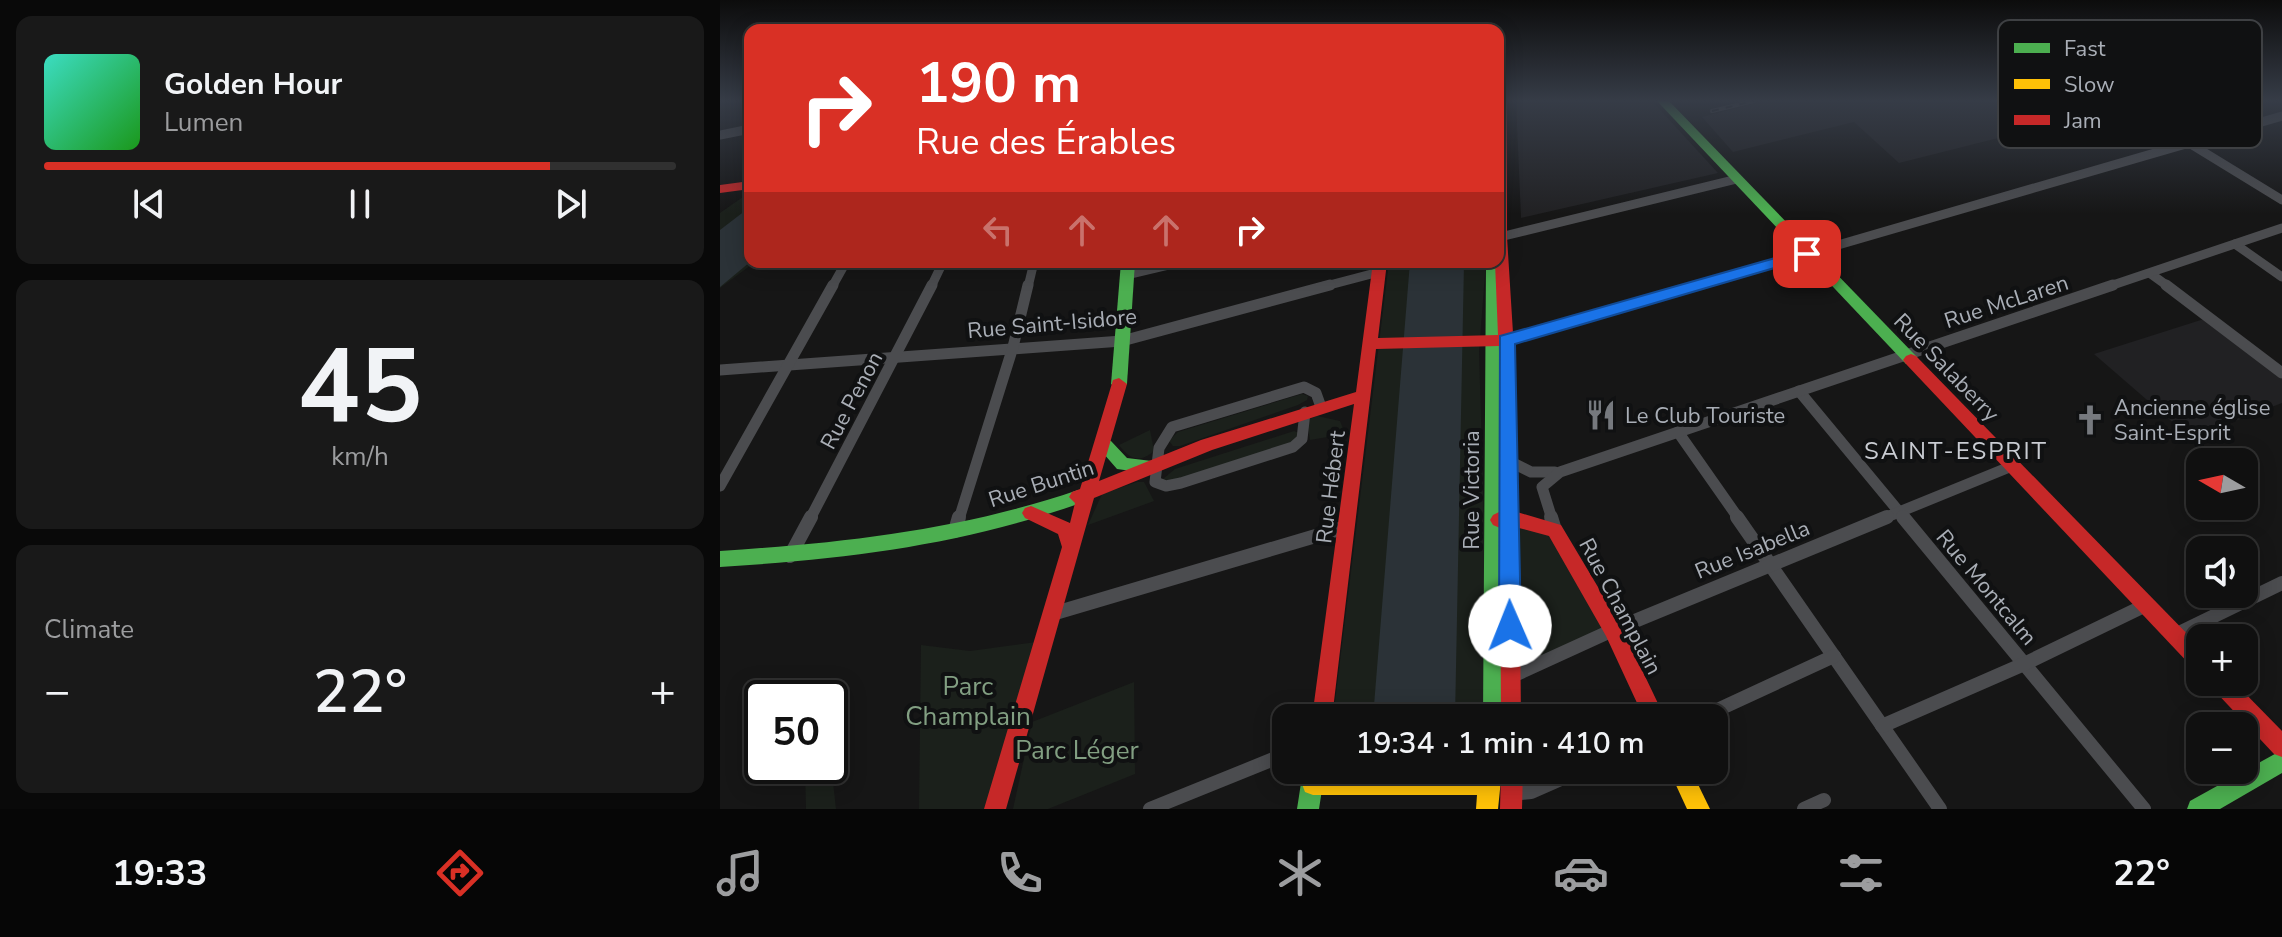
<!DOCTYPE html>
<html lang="en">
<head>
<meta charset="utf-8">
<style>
	:root { --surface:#101010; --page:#191919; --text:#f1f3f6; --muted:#9c9d9f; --line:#303030; --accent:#d93025 }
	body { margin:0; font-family:"Nunito Sans",sans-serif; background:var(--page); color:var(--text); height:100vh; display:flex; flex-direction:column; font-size:30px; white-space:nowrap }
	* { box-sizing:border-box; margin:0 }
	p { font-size:26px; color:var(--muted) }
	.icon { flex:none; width:44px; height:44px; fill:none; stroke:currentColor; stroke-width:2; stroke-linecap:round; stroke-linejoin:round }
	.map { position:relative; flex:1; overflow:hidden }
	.details { display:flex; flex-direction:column; gap:16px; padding:16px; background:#090909; width:720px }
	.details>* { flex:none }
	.top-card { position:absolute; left:24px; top:24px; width:760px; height:244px; border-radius:16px; box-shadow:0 4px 20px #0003,0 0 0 2px var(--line); background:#d93025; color:#fff; overflow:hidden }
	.needle { width:52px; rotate:279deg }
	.fabs { position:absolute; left:1466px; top:448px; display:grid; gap:16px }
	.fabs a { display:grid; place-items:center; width:72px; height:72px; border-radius:16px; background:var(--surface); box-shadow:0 4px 20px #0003,0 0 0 2px var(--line); font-size:40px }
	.speed { position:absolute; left:24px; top:680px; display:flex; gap:16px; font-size:40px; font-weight:700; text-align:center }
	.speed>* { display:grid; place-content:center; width:104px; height:104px; border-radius:50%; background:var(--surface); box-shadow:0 4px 20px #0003,0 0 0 2px var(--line); line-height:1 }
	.speed .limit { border:4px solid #111; border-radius:12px; background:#fff; color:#111 }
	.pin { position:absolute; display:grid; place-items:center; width:68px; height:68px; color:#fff; margin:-34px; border-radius:16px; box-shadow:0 4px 12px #0006 }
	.me { position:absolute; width:88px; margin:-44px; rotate:359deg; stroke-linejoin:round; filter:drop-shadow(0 0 6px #0008) }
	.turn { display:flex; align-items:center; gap:28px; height:168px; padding:0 40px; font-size:36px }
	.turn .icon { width:104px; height:104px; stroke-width:2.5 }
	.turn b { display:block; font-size:56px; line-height:68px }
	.lanes { display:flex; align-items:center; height:76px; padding:0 40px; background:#0003; justify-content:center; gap:40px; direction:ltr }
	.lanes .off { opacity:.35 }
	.big { font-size:60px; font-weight:600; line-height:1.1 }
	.details .widget { flex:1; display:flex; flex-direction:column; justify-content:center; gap:12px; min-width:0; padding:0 28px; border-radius:16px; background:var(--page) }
	.details .dial { align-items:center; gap:0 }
	.dial b { font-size:104px; line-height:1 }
	.song { display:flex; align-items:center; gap:24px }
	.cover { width:96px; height:96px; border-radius:12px; background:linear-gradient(135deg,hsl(170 70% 55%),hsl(120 70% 35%)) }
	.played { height:8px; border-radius:4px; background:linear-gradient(90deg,var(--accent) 80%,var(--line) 80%) }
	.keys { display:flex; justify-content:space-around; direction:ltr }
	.heat { display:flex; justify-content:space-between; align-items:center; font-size:44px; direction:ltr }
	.trip { position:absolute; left:552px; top:704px; width:456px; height:80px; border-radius:16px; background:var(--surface); box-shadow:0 4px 20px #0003,0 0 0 2px var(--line); font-weight:600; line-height:80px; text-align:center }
	.tabs { display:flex; height:128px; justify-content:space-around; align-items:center; background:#060606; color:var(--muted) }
	.tabs .icon { width:56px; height:56px }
	.tabs .selected { color:var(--accent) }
	.tabs b { font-size:36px; color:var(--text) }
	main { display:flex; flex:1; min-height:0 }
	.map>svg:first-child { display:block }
</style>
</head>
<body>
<main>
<section class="details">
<div class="widget">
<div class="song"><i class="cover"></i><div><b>Golden Hour</b><p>Lumen</p></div></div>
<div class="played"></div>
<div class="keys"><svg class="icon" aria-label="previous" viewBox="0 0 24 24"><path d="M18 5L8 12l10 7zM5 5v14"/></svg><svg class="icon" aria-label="pause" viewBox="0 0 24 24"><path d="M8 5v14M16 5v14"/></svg><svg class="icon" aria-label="next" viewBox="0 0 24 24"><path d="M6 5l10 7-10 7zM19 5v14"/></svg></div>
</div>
<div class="widget dial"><b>45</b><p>km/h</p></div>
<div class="widget"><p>Climate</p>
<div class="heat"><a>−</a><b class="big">22°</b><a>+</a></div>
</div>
</section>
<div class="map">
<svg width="1562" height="809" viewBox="0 0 1562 809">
	<rect width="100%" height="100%" fill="#161616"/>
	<g fill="#212123">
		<polygon points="796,101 932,101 998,173 801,218"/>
		<polygon points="1045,101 1425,101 1179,163 1134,122 1013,152 982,117"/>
		<polygon points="1484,319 1562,379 1562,403 1471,438 1374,354"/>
	</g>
	<g fill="#1b201b">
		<polygon points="30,192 30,262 35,262 0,288 0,213"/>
		<polygon points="669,262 766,262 759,351 767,624 763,718 613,718"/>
		<polygon points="582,394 588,396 587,400 578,405 460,446 453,446 449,441 458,432"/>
		<polygon points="597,416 620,421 625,434 590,440 587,420"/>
		<path d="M430,430L434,451C420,463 410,460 399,445Z"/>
		<polygon points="574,431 579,433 578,439 567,446 451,481 443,479 455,469"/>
		<polygon points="417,482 424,482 434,501 368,525 382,494"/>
		<polygon points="799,520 835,530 893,630 796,675"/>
		<polygon points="316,642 266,809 199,809 201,645 250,651"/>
		<polygon points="414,682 415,774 328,809 293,809 312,722"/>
		<polygon points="110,754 116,809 86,809 85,766 110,766"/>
	</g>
	<g fill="#2b3237">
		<polygon points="30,207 30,262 0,287 0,230"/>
		<polygon points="690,262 744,262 735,718 653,718"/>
	</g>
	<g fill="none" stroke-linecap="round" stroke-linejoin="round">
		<g stroke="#4b4c4f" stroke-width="9">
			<polyline points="0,135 30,129"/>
			<polyline points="1469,143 1562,200"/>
			<polyline points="780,237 1017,179"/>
			<polyline points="1515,244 1562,277"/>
			<polyline points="1087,254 1562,116"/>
			<polyline points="1431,274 1449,287"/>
			<polyline points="406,275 461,262"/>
			<polyline points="112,287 126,262"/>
			<polyline points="211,287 223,262"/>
			<polyline points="308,287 314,262"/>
			<polyline points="602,287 659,272"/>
			<polyline points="1387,287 1562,228"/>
		</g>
		<g stroke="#4b4c4f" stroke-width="11">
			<polyline points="1446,285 1562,373"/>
			<polyline points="0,370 402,341 610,285"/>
			<polyline points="1079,391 1185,519"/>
			<polyline points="585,412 582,439 573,447 461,483 446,486 435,482 439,448 452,427 584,387 596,393 601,407"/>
			<polyline points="958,432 1019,519"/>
			<polyline points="789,461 811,472 835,472"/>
			<polyline points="0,486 113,285"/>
			<polyline points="90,519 212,285"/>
			<polyline points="239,519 293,347 308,285"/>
			<polyline points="832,519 822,487 840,472 1393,285"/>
			<polyline points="1162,519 1292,466"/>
		</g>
		<g stroke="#4b4c4f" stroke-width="14">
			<polyline points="831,517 835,530"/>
			<polyline points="1017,517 1220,809"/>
			<polyline points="1183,517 1424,809"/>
			<polyline points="235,531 239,517"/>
			<polyline points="70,556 91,517"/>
			<polyline points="332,614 626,527"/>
			<polyline points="1455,635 1562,583"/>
			<polyline points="790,677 893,630 1167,517"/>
			<polyline points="980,718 1114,656"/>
			<polyline points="1162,726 1304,664 1426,605"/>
			<polyline points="791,794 811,792 861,770"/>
			<polyline points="430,809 566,754"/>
			<polyline points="1084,809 1104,800"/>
		</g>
		<g fill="#4caf50" fill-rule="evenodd">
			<polygon points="937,101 949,101 1196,356 1199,360 1196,364 1186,364"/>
			<polygon points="778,259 783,718 763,718 766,262 778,262"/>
			<polygon points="401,262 415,262 407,384 399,390 391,384"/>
			<polygon points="385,439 391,441 407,458 432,461 434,466 432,471 426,473 397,469 377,446 379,441"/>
			<path d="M358,490L364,492L367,497L364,502C242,545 129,559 0,567V551C123,543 241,530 358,490Z"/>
			<polygon points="1562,750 1562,773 1500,809 1467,809 1470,801"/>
			<polygon points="583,770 605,770 599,809 577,809"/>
		</g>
		<g fill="#ffc107" fill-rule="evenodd">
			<polygon points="760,770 782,770 778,809 756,809 757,795 593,795 585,792 582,784 585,776 593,773 760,773"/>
			<polygon points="949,770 971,770 990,809 967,809"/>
		</g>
		<g fill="#c62828" fill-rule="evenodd">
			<polygon points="778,101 787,101 787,237 793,333 1087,250 1094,254 1092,257 794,343 797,512 841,525 900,624 945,718 924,718 886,636 829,536 799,528 801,718 781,718 780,528 773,525 770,520 773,515 779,512 779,346 656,349 612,718 592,718 634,404 492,450 374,498 286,809 264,809 342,547 338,534 305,518 302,513 305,508 311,506 350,523 355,503 349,497 352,492 360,489 393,380 399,378 407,384 379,481 481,440 636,392 653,262 667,262 658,338 778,335 775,262 778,262"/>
			<polygon points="30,181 30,189 0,193 0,185"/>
			<polygon points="1191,354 1196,356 1480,647 1480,671 1473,668 1186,364 1183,360 1186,356"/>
			<polygon points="1490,682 1514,682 1562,731 1562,757 1554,754 1493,689"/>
			<polygon points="781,770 803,770 802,809 780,809"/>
		</g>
		<g stroke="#4c4c4d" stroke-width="4">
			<polyline id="rail" points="992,111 1034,101"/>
		</g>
		<use href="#rail" stroke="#101112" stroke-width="2" stroke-dasharray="7" stroke-linecap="butt"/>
	</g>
	<linearGradient id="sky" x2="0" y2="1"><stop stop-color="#0c0c0c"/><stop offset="0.47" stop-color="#363c47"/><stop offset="1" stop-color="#363c47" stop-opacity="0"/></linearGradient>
	<rect width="1562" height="214" fill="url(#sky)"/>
	<polygon fill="#1a73e8" stroke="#114b97" stroke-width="2" points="1087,249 1092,250 1092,257 795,344 801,626 798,634 790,637 782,634 779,626 780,336"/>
	<defs>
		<g id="restaurant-bare" transform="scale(2.4)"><path d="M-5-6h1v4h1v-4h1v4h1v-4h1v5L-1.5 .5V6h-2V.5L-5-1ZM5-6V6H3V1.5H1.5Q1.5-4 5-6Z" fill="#76797e" stroke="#101112" stroke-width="2.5" paint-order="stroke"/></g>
		<g id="church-bare" transform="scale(2.4)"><path d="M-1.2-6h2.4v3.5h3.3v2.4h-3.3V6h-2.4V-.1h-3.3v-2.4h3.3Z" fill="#76797e" stroke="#101112" stroke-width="2.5" paint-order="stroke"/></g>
	</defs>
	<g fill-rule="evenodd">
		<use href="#restaurant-bare" x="881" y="415"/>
		<use href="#church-bare" x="1370" y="420"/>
	</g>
	<g text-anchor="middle" stroke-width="8" stroke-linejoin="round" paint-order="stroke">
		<g font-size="22" fill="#a9aeb6" stroke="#101112">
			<text transform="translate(1286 301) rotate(-18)" y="8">Rue McLaren</text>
			<text transform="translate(332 323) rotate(-5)" y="8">Rue Saint-Isidore</text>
			<text transform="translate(1227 367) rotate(46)" y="8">Rue Salaberry</text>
			<text transform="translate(131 400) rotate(-62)" y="8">Rue Penon</text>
			<text transform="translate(321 483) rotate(-18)" y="8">Rue Buntin</text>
			<text transform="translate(610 487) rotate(-83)" y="8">Rue Hébert</text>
			<text transform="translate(751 490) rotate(-90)" y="8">Rue Victoria</text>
			<text transform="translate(1032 549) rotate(-22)" y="8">Rue Isabella</text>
			<text transform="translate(1267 587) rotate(50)" y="8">Rue Montcalm</text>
			<text transform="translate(901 606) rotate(62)" y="8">Rue Champlain</text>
		</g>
		<g font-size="22" fill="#a9aeb6" stroke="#101112" text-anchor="start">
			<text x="1394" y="415">Ancienne église<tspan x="1394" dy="25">Saint-Esprit</tspan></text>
			<text x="905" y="423">Le Club Touriste</text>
		</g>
		<g font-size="24" letter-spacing="2" fill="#c9ccd2" stroke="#101112">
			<text x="1236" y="459">SAINT-ESPRIT</text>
		</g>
		<g font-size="26" fill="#829f82" stroke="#101112">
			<text x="248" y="695">Parc<tspan x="248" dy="30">Champlain</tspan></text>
			<text x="357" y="759">Parc Léger</text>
		</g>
	</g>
	<rect x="1278" y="20" width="264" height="128" rx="12" fill="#101112" stroke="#3e4043" stroke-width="2"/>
	<rect x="1294" y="43" width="36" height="10" fill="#4caf50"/>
	<rect x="1294" y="79" width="36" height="10" fill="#ffc107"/>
	<rect x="1294" y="115" width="36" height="10" fill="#c62828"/>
	<g font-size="22" fill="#a9aeb6">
		<text x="1344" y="56">Fast</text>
		<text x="1344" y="92">Slow</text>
		<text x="1344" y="128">Jam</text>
	</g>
</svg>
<div class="fabs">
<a><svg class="needle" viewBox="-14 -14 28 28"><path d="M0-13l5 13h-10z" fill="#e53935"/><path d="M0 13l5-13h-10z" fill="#9c9d9f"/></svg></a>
<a><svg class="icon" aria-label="sound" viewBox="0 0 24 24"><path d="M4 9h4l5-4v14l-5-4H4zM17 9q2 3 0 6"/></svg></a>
<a>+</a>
<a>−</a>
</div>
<div class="speed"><div class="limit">50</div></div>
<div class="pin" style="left:1087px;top:254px;background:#d93025"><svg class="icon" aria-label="arrive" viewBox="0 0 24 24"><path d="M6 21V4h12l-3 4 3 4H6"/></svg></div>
<svg class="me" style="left:790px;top:626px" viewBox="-20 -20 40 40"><circle r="19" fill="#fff"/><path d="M0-13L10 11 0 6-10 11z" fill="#1a73e8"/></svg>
<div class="trip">19:34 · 1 min · 410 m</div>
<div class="top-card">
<div class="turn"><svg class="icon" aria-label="right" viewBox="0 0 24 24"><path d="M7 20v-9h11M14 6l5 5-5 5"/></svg><div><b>190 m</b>Rue des Érables</div></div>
<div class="lanes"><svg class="icon off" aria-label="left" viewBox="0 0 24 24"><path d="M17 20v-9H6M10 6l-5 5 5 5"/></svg><svg class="icon off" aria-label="ahead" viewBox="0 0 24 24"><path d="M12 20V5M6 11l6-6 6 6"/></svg><svg class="icon off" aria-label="ahead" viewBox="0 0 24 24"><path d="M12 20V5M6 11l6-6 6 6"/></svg><svg class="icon" aria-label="right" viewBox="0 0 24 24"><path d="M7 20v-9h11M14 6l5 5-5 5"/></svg></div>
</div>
</div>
</main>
<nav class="tabs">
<b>19:33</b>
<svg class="icon selected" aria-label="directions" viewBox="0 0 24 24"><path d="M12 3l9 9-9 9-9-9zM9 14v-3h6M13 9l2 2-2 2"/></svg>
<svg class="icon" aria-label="music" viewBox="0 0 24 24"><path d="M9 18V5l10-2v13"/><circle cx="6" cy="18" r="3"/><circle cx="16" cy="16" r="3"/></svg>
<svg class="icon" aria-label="phone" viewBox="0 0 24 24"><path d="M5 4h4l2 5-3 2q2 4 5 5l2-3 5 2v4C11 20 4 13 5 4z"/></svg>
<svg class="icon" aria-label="climate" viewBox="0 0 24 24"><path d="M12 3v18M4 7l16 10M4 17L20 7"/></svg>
<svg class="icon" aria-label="car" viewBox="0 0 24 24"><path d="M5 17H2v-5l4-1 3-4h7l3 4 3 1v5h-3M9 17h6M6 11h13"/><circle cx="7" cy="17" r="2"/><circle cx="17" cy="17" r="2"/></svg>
<svg class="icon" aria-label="filters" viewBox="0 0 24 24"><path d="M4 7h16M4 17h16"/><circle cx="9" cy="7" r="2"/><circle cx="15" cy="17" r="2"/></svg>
<b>22°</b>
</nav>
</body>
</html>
